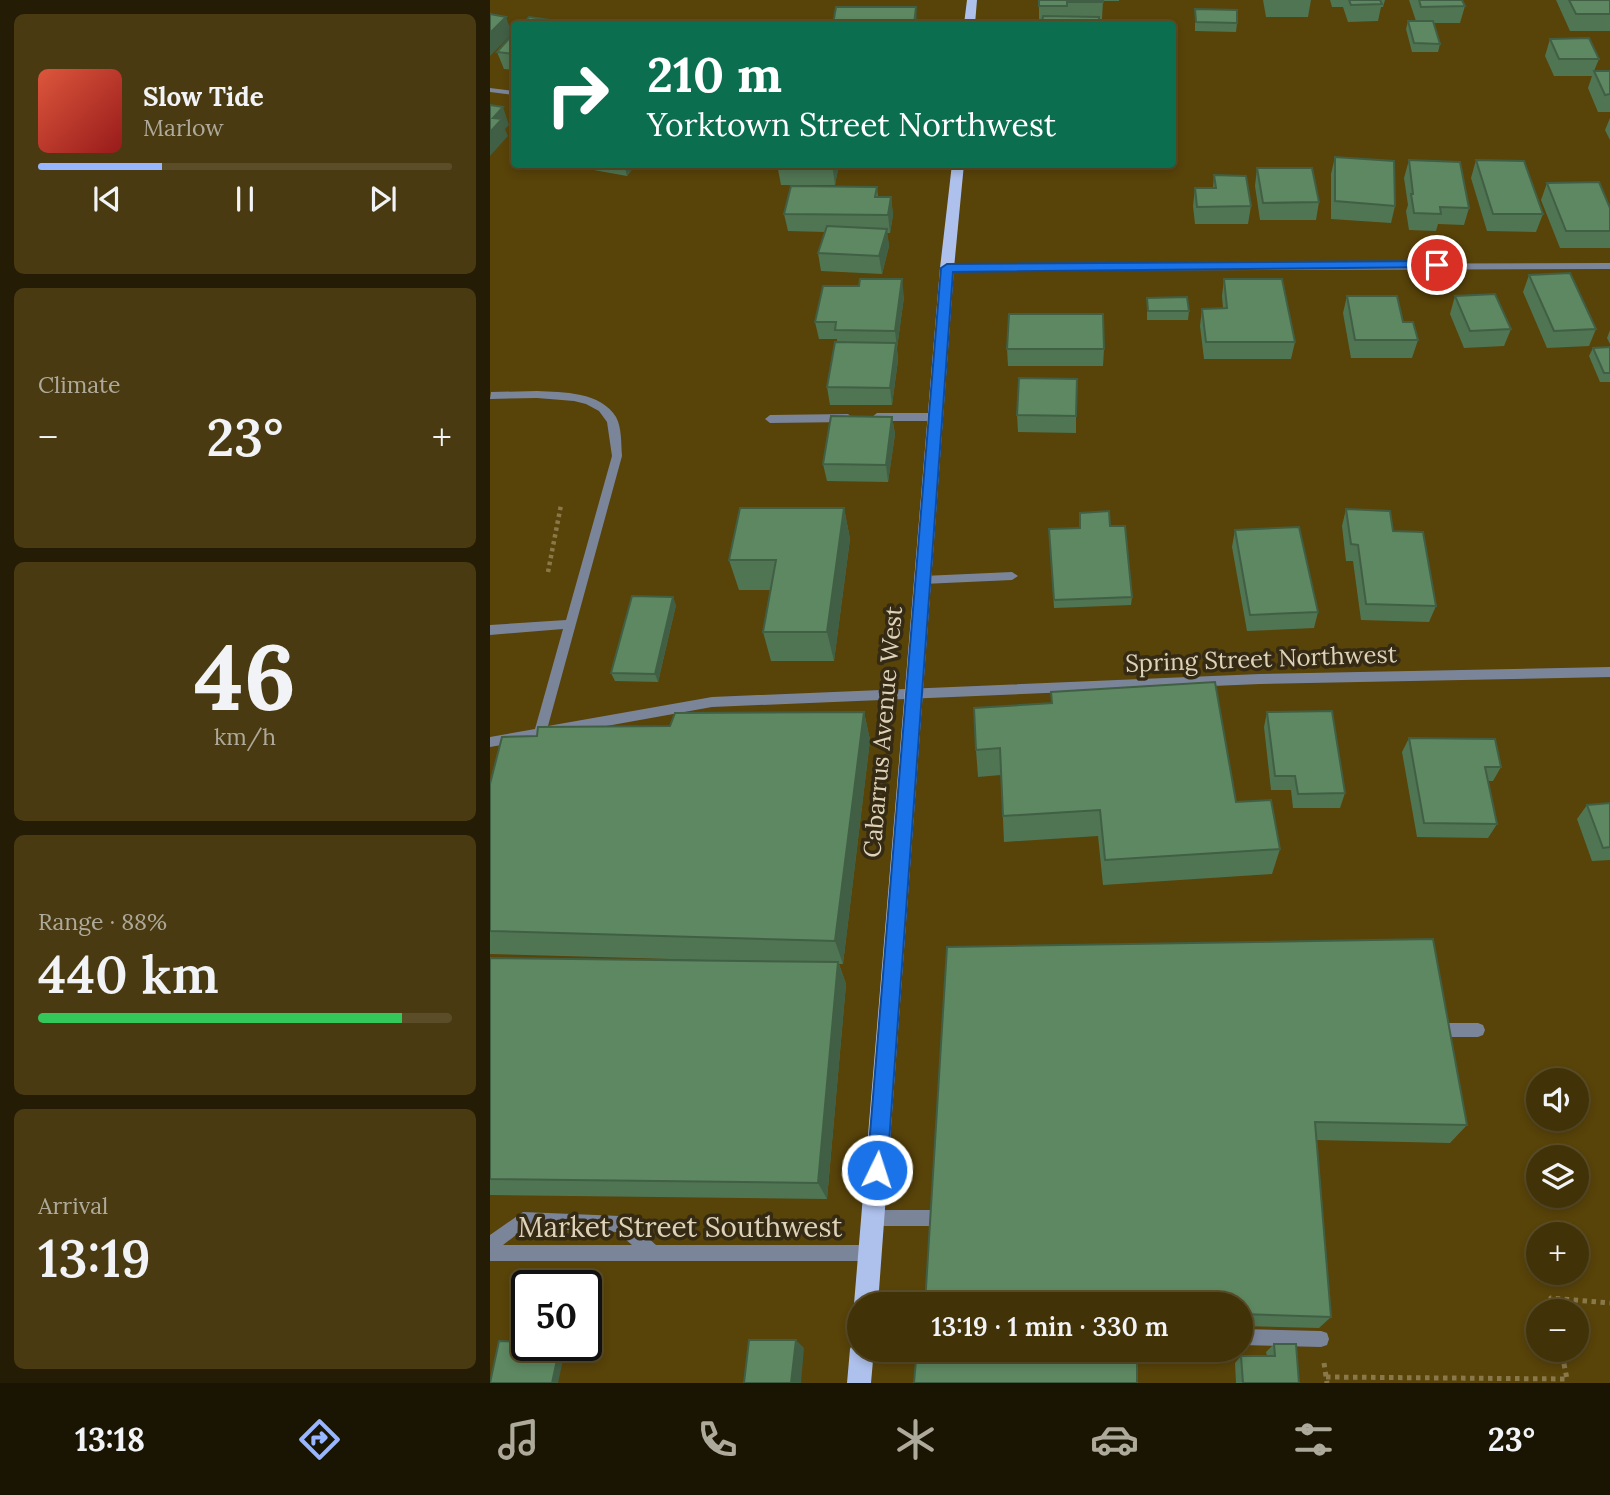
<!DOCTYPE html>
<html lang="en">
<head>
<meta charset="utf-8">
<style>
	:root { --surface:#423207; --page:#493a11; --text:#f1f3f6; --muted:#aeaa9b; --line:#5a4d28; --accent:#98b6fd }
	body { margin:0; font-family:Lora,serif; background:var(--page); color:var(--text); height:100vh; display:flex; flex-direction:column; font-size:26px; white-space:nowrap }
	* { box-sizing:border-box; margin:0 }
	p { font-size:23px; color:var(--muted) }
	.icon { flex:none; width:38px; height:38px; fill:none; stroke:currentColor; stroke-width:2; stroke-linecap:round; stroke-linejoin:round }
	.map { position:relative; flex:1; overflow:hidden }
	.side { display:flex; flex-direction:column; gap:14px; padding:14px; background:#241c04; width:490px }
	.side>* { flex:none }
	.hud { position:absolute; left:21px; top:21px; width:665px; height:147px; border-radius:7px; box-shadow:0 4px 10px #0003,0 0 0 2px var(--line); background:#0b6e4f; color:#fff; overflow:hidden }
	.controls { position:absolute; left:1036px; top:1068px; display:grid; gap:14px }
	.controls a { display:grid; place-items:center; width:63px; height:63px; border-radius:50%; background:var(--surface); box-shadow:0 4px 10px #0003,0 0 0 2px var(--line); font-size:35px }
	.speed { position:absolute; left:21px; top:1270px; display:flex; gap:14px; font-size:35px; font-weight:700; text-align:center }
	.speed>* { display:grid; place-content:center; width:91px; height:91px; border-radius:50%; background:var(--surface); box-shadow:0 4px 10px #0003,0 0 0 2px var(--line); line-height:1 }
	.speed .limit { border:4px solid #111; border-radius:10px; background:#fff; color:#111 }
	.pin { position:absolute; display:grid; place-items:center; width:60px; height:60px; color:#fff; margin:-30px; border:4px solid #fff; border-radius:50%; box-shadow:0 2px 7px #0007 }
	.me { position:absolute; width:77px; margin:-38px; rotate:4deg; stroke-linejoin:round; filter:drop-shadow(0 0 5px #0008) }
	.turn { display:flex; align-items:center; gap:24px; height:147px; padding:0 21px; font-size:32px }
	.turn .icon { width:91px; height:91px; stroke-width:2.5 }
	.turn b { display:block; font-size:49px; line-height:60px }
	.big { font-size:52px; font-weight:600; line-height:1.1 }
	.side .tile { flex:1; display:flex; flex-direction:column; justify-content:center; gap:10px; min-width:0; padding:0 24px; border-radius:10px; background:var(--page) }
	.side .dial { align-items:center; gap:0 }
	.dial b { font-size:91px; line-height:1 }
	.song { display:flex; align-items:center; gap:21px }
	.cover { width:84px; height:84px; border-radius:10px; background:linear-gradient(135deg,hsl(10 70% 55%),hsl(0 70% 35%)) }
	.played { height:7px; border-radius:4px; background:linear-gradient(90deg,var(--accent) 30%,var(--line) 30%) }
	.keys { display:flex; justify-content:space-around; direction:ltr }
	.heat { display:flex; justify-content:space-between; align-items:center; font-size:38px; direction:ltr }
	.charge { height:10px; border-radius:5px; background:linear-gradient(90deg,#34c759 88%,var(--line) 0) }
	.trip { position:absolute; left:357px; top:1292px; width:406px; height:70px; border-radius:35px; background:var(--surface); box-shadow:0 4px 10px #0003,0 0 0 2px var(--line); font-weight:600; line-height:70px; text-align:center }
	.tabs { display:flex; height:112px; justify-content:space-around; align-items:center; background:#1a1403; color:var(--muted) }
	.tabs .icon { width:49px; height:49px }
	.tabs .current { color:var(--accent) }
	.tabs b { font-size:32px; color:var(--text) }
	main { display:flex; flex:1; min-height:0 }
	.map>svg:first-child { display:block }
</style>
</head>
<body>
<main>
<section class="side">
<div class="tile">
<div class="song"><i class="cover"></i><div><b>Slow Tide</b><p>Marlow</p></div></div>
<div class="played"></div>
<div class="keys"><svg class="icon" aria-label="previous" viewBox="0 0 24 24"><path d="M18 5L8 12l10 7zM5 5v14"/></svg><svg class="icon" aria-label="pause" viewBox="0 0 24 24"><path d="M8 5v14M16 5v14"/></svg><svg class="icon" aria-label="next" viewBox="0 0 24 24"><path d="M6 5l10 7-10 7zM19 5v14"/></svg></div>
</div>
<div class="tile"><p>Climate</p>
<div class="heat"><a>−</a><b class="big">23°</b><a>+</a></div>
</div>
<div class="tile dial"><b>46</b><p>km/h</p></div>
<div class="tile"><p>Range · 88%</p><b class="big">440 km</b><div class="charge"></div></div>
<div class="tile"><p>Arrival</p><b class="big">13:19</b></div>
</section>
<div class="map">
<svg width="1120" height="1383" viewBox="0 0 1120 1383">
	<rect width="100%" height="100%" fill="#584309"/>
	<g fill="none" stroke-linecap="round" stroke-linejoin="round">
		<polyline stroke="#89784a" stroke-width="4.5" stroke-dasharray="3.5 3.5" stroke-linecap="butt" points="58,572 71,505"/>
		<g stroke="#89784a" stroke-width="5" stroke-dasharray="4.5 4.5" stroke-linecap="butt">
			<polyline points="1064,1311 1061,1298 1120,1303"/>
			<polyline points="834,1363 837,1383"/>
			<polyline points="836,1377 1077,1379 1071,1349"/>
		</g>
		<g fill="#7b859a" fill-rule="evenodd">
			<polygon points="0,88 24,91 24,95 0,92"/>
			<polygon points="1120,263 1120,269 457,271 452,268 457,265"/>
			<path d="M47,391C73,392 111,392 126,417C132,428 131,444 132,456L58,726L222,697L770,674L1120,667V677L770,684L222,707L0,747V737L45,729L73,629L0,635V625L76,620L122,456L117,422L109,411L96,404L84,401L47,398L0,399L1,392Z"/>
			<polygon points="387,413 446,413 451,417 446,421 387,421 382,417"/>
			<polygon points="358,414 363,418 358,422 280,423 275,419 280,415"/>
			<polygon points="522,572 528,576 522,580 433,584 427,580 433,576"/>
			<polygon points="944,1023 988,1023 993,1025 995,1030 993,1035 988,1037 944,1037 939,1035 937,1030 939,1025"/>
			<polygon points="383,1210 456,1210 462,1212 464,1218 462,1224 456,1226 383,1226 377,1224 375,1218 377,1212"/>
			<path d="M33,1212L130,1216L136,1218L166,1245H380L386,1247L388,1253L386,1259L380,1261H0V1235ZM35,1228L127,1232L142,1245H13Z"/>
			<polygon points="751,1329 831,1331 837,1333 839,1339 837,1345 831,1347 751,1345"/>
		</g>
		<g fill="#aec1ec" fill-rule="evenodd">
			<polygon points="477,0 487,0 485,24 474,24"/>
			<polygon points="462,164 474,164 464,268 388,1304 369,1304 369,1313 364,1304 450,268"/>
			<polygon points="369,1338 369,1349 384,1349 381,1383 357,1383 360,1349 364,1341"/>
		</g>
	</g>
	<g fill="#507553">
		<polygon points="549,0 629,0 629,1 613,1 612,19 552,23 549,23"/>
		<polygon points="773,0 821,0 818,17 776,17"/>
		<polygon points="840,0 895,0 893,7 891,7 888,21 858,22 853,7 842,7"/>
		<polygon points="919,0 972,0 975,6 970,23 944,23 950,44 948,52 922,52 916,29 918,21 926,21"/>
		<polygon points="1066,0 1120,0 1120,31 1080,31"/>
		<polygon points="705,9 747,23 746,32 705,31"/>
		<polygon points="24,33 24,70 14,69 7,52"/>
		<polygon points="1060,39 1109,59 1104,71 1120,71 1120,112 1108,112 1098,88 1102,76 1064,76 1055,56"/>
		<polygon points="1120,118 1120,140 1115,130"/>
		<polygon points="845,157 905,206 901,223 841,219 841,174"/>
		<polygon points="919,160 979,208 974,225 948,224 946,231 919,230 916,211 918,205 914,178"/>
		<polygon points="986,160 1053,214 1046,232 997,231 981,178"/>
		<polygon points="53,164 71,164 68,168"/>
		<polygon points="86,164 146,164 137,176 87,167"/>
		<polygon points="287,164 349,164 345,185 291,185"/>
		<polygon points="614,164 667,164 666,168 613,168"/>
		<polygon points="767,168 829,202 826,220 770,220 765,186"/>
		<polygon points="724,175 761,206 758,224 705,224 703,206 705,188 723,188"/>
		<polygon points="1057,183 1120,208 1120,248 1070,248 1051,200"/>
		<polygon points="387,187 388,197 401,197 403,215 400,233 397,233 399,246 392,274 331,271 328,253 335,232 298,231 294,214"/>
		<polygon points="1039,275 1106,329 1099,346 1057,348 1033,292"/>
		<polygon points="734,279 805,342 801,359 714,359 710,326 712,309 733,308 732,296"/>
		<polygon points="857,296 913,322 928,340 922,358 861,358 853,313"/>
		<polygon points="965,296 1021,329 1014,346 974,348 960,314"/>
		<polygon points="414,297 407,348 408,360 402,405 340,405 337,387 347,342 347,339 329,339 325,322"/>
		<polygon points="657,298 699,311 698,320 657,320"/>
		<polygon points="1120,330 1120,344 1117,338"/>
		<polygon points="1120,347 1120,382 1110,382 1099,356 1103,348"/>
		<polygon points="517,349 614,349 613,366 518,366"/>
		<polygon points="527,415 586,416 586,433 528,432"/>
		<polygon points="402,417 405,434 398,482 337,481 333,464"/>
		<polygon points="354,508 360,539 344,661 281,661 273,632 280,590 249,590 239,560"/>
		<polygon points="856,509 903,531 946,606 939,622 871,620 863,561 856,561 852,526"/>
		<polygon points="620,526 642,597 641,605 564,608 559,529"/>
		<polygon points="745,530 828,612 824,628 757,631 742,547"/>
		<polygon points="186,605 168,682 125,681 121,673"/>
		<polygon points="561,692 746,802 790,849 782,874 613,885 608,836 514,842 511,775 488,777 486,750 561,703"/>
		<polygon points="374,712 380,740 353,964 349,964 356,984 337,1199 0,1195 0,958 217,960 0,954 0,784 47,736"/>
		<polygon points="777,712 855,793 850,808 803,808 801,790 781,790 774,727"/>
		<polygon points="919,738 1011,767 1003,781 998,781 1007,824 998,838 927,837 912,752"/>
		<polygon points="1120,803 1120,860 1102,861 1087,819 1097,805"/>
		<polygon points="457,947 977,1125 960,1143 826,1140 841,1317 829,1328 751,1326 751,1304"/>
		<polygon points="784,1344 809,1383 746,1383 745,1363 751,1356 777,1356 776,1352"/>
	</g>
	<g fill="#415f44">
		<polygon points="426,7 427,24 424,24"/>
		<polygon points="16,17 22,34 0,56 0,33"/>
		<polygon points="13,107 19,125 15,129 18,136 0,156 0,132 3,118"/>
		<polygon points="134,164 146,164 137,176"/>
		<polygon points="342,164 349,164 345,185"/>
		<polygon points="401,197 403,215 400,233 398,215"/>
		<polygon points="397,229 399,246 392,274 389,256"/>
		<polygon points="412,279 414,297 407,348 405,331"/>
		<polygon points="406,343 408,360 402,405 400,388"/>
		<polygon points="402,417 405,434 398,482 396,465"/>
		<polygon points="354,508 360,539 344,661 337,632"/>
		<polygon points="183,597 186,605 168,682 165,674"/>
		<polygon points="374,712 380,740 353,964 345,941"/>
		<polygon points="348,962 356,984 337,1199 328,1183"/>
		<polygon points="306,1340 314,1348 311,1383 301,1383"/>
		<polygon points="70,1346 76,1346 68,1383 62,1383"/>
	</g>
	<g fill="#5d8861" stroke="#415f44" stroke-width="2">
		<polygon points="549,0 613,0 613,2 577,2 577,6 549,6"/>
		<polygon points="859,0 890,0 892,4 861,5"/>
		<polygon points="929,0 972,0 975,6 931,7"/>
		<polygon points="1079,0 1120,0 1120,14 1086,14"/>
		<polygon points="346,7 426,7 424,24 343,24"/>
		<polygon points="705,9 747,10 747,23 706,22"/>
		<polygon points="0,14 16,17 0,33"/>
		<polygon points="553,16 609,17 609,22 622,22 622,24 552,24"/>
		<polygon points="39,17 81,23 79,24 33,24"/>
		<polygon points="918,21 943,21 950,44 924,43"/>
		<polygon points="24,33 24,54 7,52"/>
		<polygon points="1099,38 1109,59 1069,59 1060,39"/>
		<polygon points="1104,71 1120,71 1120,94 1115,95"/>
		<polygon points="0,105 13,107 3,118 12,119 0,132"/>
		<polygon points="845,157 904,161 905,206 845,201"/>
		<polygon points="919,160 970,162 979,208 950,207 951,214 924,213 921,194 923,194"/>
		<polygon points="986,160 1034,161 1053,214 1003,214"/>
		<polygon points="767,168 822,168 829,202 773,203"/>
		<polygon points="724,175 756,176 761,206 707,207 705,188 726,188"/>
		<polygon points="1109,182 1120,208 1120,231 1076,231 1057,183"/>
		<polygon points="301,186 387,187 385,197 401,197 398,215 294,214"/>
		<polygon points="337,226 397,229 389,256 328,253"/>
		<polygon points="1080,273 1106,329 1064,331 1039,275"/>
		<polygon points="370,279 412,279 405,331 345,330 346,322 325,322 333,286 369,286"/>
		<polygon points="734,279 792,279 805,342 716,342 712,309 737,308"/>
		<polygon points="1005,294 1021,329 980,331 965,296"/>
		<polygon points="857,296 907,296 913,322 923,322 928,340 865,340"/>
		<polygon points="697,297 699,311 658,311 657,298"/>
		<polygon points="519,314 613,314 614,349 517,349"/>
		<polygon points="345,342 406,343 400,388 337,387"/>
		<polygon points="1120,347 1120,373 1114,373 1103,348"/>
		<polygon points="529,378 587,379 586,416 527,415"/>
		<polygon points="341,416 402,417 396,465 333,464"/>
		<polygon points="250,508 354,508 337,632 273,632 286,560 239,560"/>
		<polygon points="856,509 900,511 903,531 933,532 946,606 876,604 868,545 861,544"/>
		<polygon points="619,511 620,526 635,526 642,597 564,600 559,529 590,528 590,513"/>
		<polygon points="809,527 828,612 760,615 745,530"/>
		<polygon points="142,596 183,597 165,674 121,673"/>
		<polygon points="725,682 746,802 781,800 790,849 615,860 610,810 513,816 510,748 486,750 484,708 562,703 561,692"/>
		<polygon points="842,711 855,793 808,794 805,776 785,776 777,712"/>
		<polygon points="374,712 345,941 0,931 0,784 12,737 47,736 48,727 180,726 185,713"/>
		<polygon points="919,738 1005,739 1011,767 995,767 1007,824 934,823"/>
		<polygon points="1120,803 1120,847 1113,848 1097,805"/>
		<polygon points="943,939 977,1125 825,1122 841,1317 751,1314 751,1304 435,1304 457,947"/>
		<polygon points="0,958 348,962 328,1183 0,1179"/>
		<polygon points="259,1340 306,1340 301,1383 254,1383"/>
		<polygon points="9,1341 37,1342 37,1346 70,1346 62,1383 0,1383"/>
		<polygon points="784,1344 806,1344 809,1383 753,1383 751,1356 785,1356"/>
		<polygon points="427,1349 647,1349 647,1383 424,1383"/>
	</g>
	<polygon fill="#1a73e8" stroke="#114b97" stroke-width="2" points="947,261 952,262 952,267 463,272 397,1170 394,1177 387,1180 380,1177 377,1170 451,268 457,264"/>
	<g text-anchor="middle" stroke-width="7" stroke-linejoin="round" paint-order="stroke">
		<g font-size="24" fill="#ded2b8" stroke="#352b15">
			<text transform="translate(771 659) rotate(-2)" y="8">Spring Street Northwest</text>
			<text transform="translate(393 732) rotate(-85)" y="8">Cabarrus Avenue West</text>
		</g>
		<g font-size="28" fill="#ded2b8" stroke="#352b15">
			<text x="190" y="1237">Market Street Southwest</text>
		</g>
	</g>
</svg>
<div class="controls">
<a><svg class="icon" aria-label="sound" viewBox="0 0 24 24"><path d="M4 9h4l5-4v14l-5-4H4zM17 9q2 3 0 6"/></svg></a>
<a><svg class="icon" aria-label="layers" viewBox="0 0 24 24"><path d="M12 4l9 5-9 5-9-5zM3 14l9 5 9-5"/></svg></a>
<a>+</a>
<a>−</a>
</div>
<div class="speed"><div class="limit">50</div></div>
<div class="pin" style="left:947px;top:265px;background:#d93025"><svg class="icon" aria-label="arrive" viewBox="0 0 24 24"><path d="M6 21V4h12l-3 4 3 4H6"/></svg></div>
<svg class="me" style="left:387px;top:1170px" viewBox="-20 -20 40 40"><circle r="17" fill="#1a73e8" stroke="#fff" stroke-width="3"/><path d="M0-11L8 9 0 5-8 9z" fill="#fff"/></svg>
<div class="trip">13:19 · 1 min · 330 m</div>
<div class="hud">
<div class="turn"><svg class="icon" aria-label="right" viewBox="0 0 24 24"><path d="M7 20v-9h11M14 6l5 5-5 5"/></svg><div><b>210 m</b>Yorktown Street Northwest</div></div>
</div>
</div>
</main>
<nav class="tabs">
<b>13:18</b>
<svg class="icon current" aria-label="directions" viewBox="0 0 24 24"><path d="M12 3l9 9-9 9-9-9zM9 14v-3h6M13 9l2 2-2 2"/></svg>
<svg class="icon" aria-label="music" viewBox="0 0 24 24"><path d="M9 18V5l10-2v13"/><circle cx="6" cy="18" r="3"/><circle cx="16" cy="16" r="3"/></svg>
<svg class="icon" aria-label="phone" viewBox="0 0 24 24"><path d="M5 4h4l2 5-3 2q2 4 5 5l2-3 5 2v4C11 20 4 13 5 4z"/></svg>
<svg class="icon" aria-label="climate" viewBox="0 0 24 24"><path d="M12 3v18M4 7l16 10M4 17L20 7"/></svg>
<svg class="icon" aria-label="car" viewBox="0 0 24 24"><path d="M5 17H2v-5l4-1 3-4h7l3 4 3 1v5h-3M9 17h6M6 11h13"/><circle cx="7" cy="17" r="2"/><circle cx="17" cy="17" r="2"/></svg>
<svg class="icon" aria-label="filters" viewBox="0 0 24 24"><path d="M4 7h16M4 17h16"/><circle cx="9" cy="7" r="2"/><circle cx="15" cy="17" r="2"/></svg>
<b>23°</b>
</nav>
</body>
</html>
